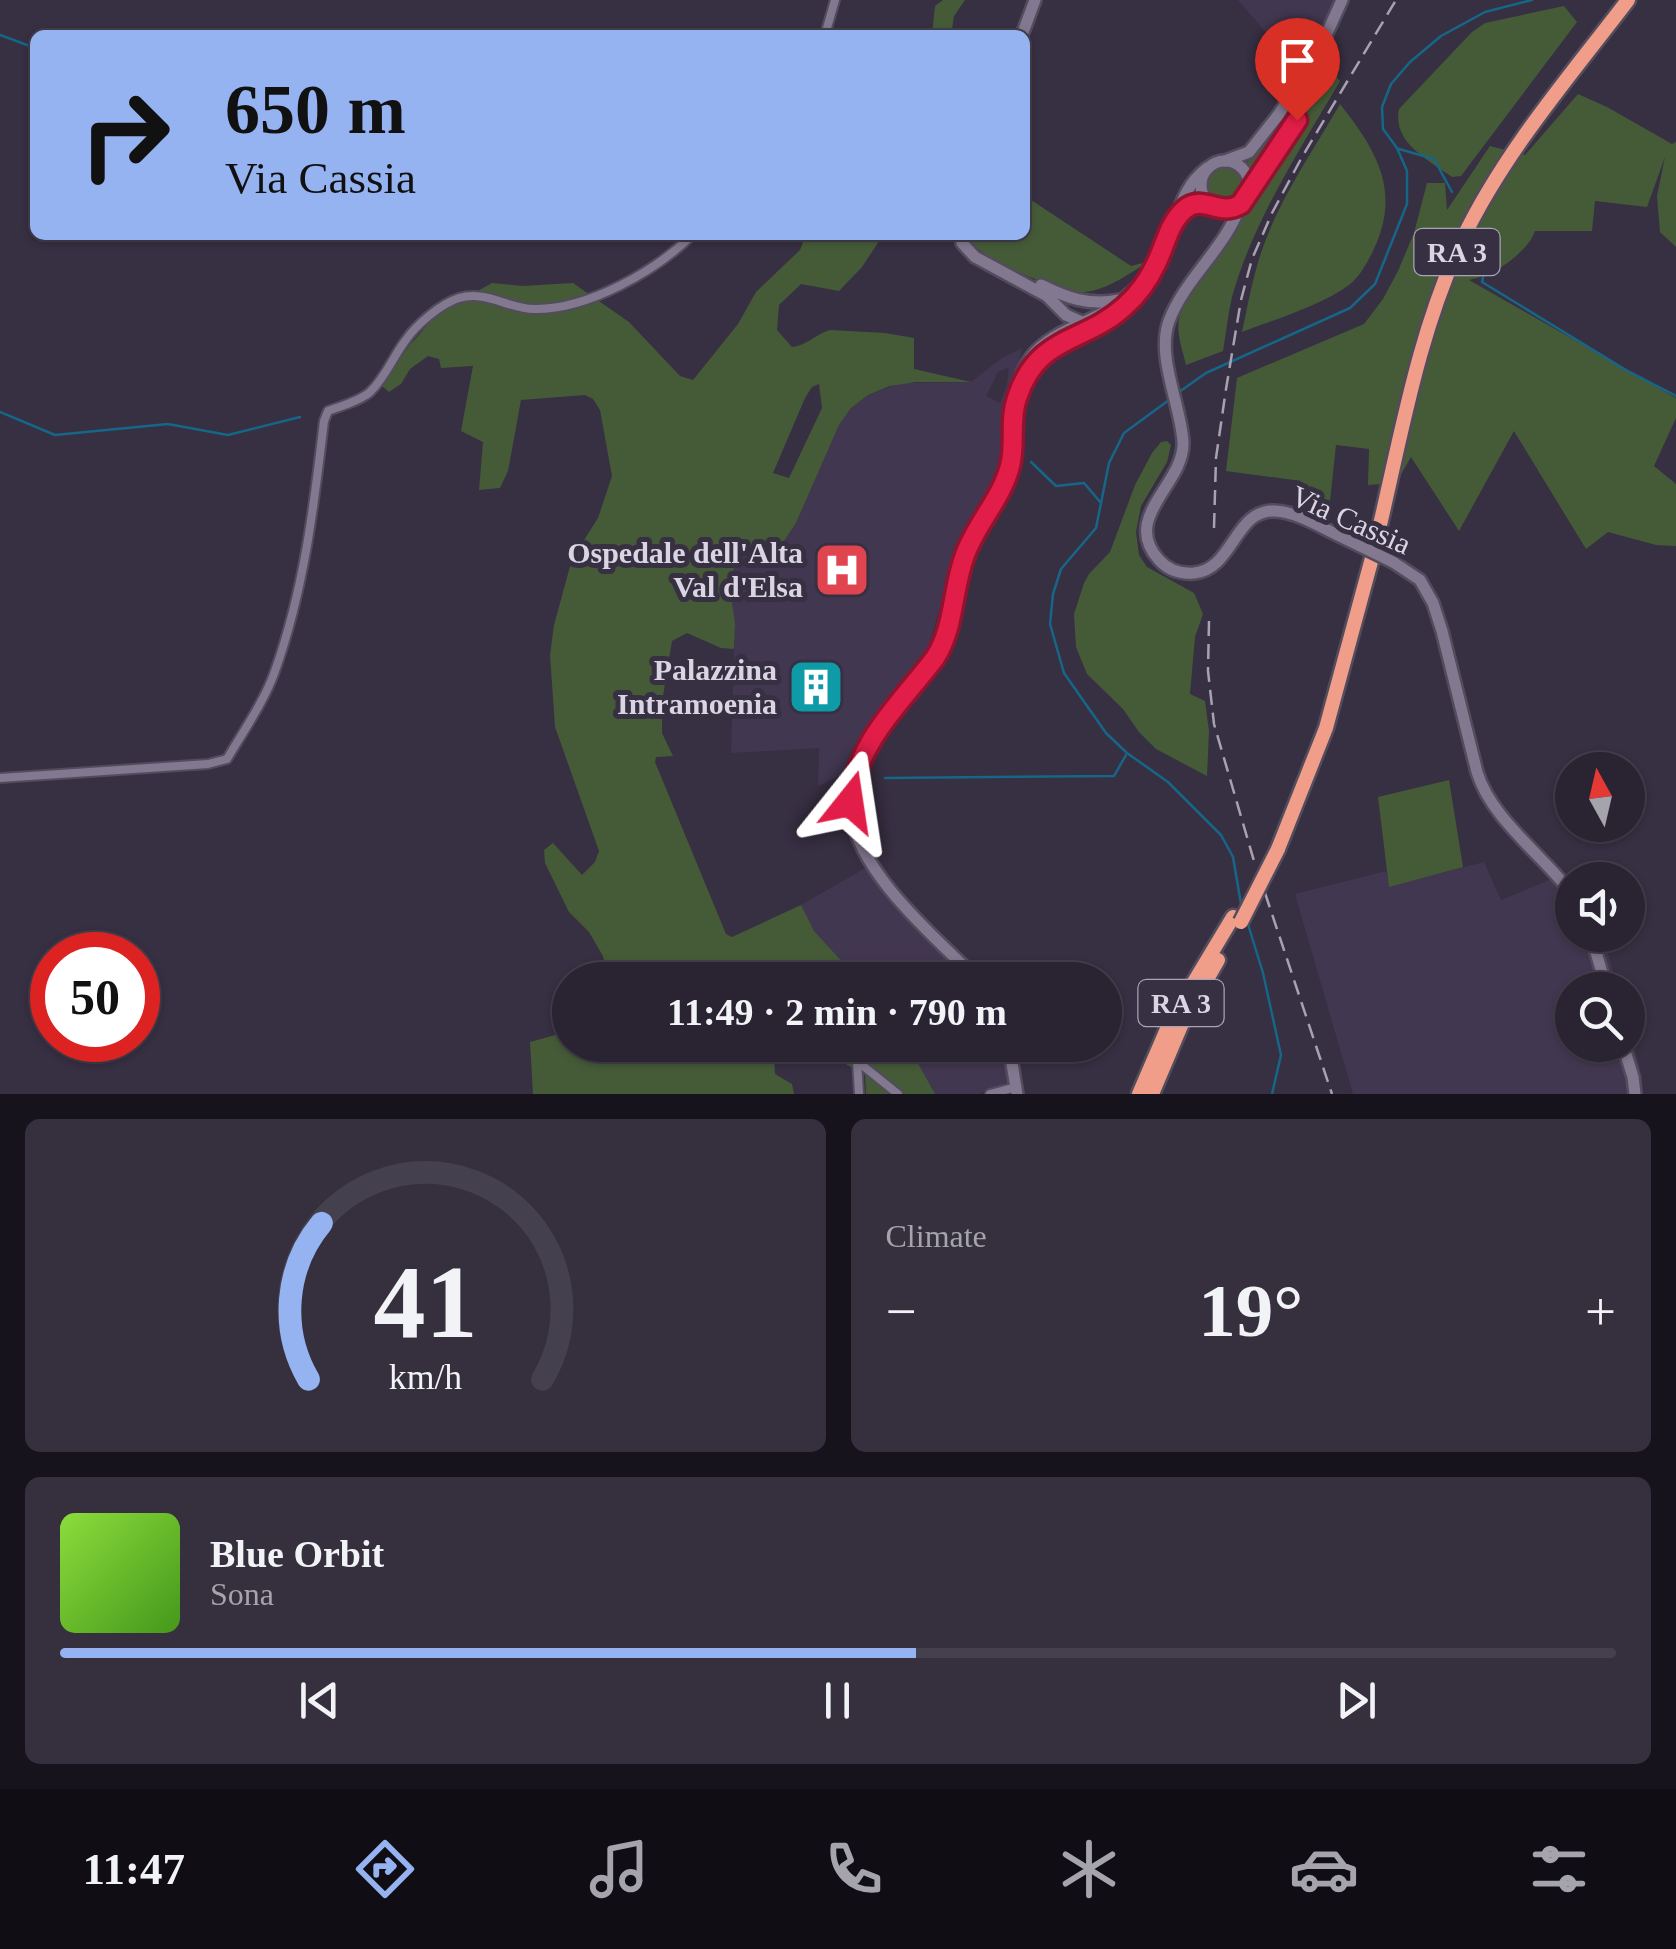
<!DOCTYPE html>
<html lang="en">
<head>
<meta charset="utf-8">
<style>
	:root { --surface:#292332; --page:#352f3e; --text:#f1f3f6; --muted:#a5a4ac; --line:#45404d; --accent:#95b2f1 }
	body { margin:0; font-family:"Times New Roman",serif; background:var(--page); color:var(--text); height:100vh; display:flex; flex-direction:column; font-size:38px; white-space:nowrap }
	* { box-sizing:border-box; margin:0 }
	p { font-size:32px; color:var(--muted) }
	.icon { flex:none; width:55px; height:55px; fill:none; stroke:currentColor; stroke-width:2; stroke-linecap:round; stroke-linejoin:round }
	.map { position:relative; height:1094px; overflow:hidden }
	.side { display:flex; flex-direction:column; gap:25px; padding:25px; background:#17131c; flex:1 }
	.side>* { flex:none }
	.guide { position:absolute; left:30px; top:30px; width:1000px; height:210px; border-radius:15px; box-shadow:0 2px 8px #0004,0 0 0 2px var(--line); background:#95b2f1; color:#111; overflow:hidden }
	.needle { width:65px; rotate:352deg }
	.controls { position:absolute; left:1555px; top:752px; display:grid; gap:20px }
	.controls a { display:grid; place-items:center; width:90px; height:90px; border-radius:50%; background:var(--surface); box-shadow:0 2px 8px #0004,0 0 0 2px var(--line); font-size:50px }
	.speed { position:absolute; left:30px; top:932px; display:flex; gap:20px; font-size:50px; font-weight:700; text-align:center }
	.speed>* { display:grid; place-content:center; width:130px; height:130px; border-radius:50%; background:var(--surface); box-shadow:0 2px 8px #0004,0 0 0 2px var(--line); line-height:1 }
	.speed .limit { border:15px solid #d22; background:#fff; color:#111 }
	.pin { position:absolute; display:grid; place-items:center; width:85px; height:85px; color:#fff; margin:-102px -42px; border-radius:50% 50% 50% 0; rotate:-45deg; box-shadow:0 0 10px #0007 }
	.pin .icon { rotate:45deg }
	.me { position:absolute; width:110px; margin:-55px; rotate:15deg; stroke-linejoin:round; filter:drop-shadow(0 0 8px #0008) }
	.turn { display:flex; align-items:center; gap:35px; height:210px; padding:0 30px; font-size:45px }
	.turn .icon { width:130px; height:130px; stroke-width:2.5 }
	.turn b { display:block; font-size:70px; line-height:85px }
	.big { font-size:75px; font-weight:600; line-height:1.1 }
	.side .tile { flex:1; display:flex; flex-direction:column; justify-content:center; gap:15px; min-width:0; padding:0 35px; border-radius:15px; background:var(--page) }
	.side .dial { align-items:center; gap:0 }
	.dial svg { height:260px; overflow:visible; fill:none; stroke:var(--line); stroke-width:7; stroke-linecap:round; text-anchor:middle }
	.dial text { fill:var(--text); stroke:none }
	.song { display:flex; align-items:center; gap:30px }
	.cover { width:120px; height:120px; border-radius:15px; background:linear-gradient(135deg,hsl(90 70% 55%),hsl(100 70% 35%)) }
	.played { height:10px; border-radius:5px; background:linear-gradient(90deg,var(--accent) 55%,var(--line) 55%) }
	.keys { display:flex; justify-content:space-around; direction:ltr }
	.heat { display:flex; justify-content:space-between; align-items:center; font-size:55px; direction:ltr }
	.side .tiles { flex:1; display:grid; gap:25px; grid-template-columns:1fr 1fr }
	.tile:last-child { grid-column:span 2 }
	.trip { position:absolute; left:552px; top:962px; width:570px; height:100px; border-radius:50px; background:var(--surface); box-shadow:0 2px 8px #0004,0 0 0 2px var(--line); font-weight:600; line-height:100px; text-align:center }
	.tab-bar { display:flex; height:160px; justify-content:space-around; align-items:center; background:#100e14; color:var(--muted) }
	.tab-bar .icon { width:70px; height:70px }
	.tab-bar .on { color:var(--accent) }
	.tab-bar b { font-size:45px; color:var(--text) }
	.map>svg:first-child { display:block }
</style>
</head>
<body>
<div class="map">
<svg width="1676" height="1094" viewBox="0 0 1676 1094">
	<rect width="100%" height="100%" fill="#372f42"/>
	<g fill="#423750" fill-rule="evenodd">
		<polygon points="1238,0 1337,0 1301,73"/>
		<path d="M1022,348L1018,371L1011,390L1003,455L999,468L960,541L928,648L864,734L856,747L846,773L818,786L819,748L731,753L735,624L729,581L744,544L772,559L796,523L839,425L851,408L868,395L901,383L971,382L1002,358ZM1009,367L1007,385L1000,403L986,396L998,372Z"/>
		<polygon points="1484,862 1501,900 1571,871 1577,880 1572,880 1572,935 1603,935 1618,990 1572,990 1572,1045 1628,1045 1628,1024 1642,1076 1643,1094 1353,1094 1295,894 1386,871 1390,886"/>
		<polygon points="867,867 893,901 965,980 859,980 814,931 801,905"/>
		<polygon points="908,1045 1001,1045 1009,1082 979,1094 935,1094"/>
	</g>
	<g fill="#455b38" fill-rule="evenodd">
		<polygon points="943,0 965,0 954,16 951,35 932,35 935,6"/>
		<path d="M1564,6L1577,22L1461,176L1452,177C1429,160 1392,143 1399,109L1472,32L1485,23Z"/>
		<path d="M1327,66L1340,81C1301,148 1253,221 1232,297C1228,314 1226,333 1223,351L1186,365C1183,351 1176,334 1179,319C1184,298 1201,276 1213,258C1249,206 1313,133 1318,70Z"/>
		<polygon points="1304,81 1307,81 1292,122 1254,178 1246,164 1280,121"/>
		<path d="M1578,94L1607,107L1672,144L1676,142V247L1660,232L1657,196L1665,157L1647,207L1595,201L1592,231H1535C1530,247 1508,264 1493,272C1486,276 1476,278 1469,280L1676,398V418L1654,466L1676,484V546L1656,545L1608,532L1586,549L1514,431L1459,531L1411,457L1396,483L1368,485L1369,449L1336,445L1328,520L1293,503L1301,481L1226,471L1237,378L1364,324L1383,299L1398,271L1414,233L1427,183H1445L1447,210L1490,146L1525,155Z"/>
		<path d="M1340,104C1378,152 1402,193 1372,253C1366,265 1360,276 1349,285C1320,306 1276,319 1242,332C1249,299 1255,265 1268,234C1286,189 1316,146 1340,104Z"/>
		<circle cx="1224" cy="186" r="19"/>
		<path d="M1025,196L1131,266L1150,261C1131,272 1108,290 1085,292C1059,294 977,257 964,235H1025Z"/>
		<path d="M806,235H883L862,267L839,291L801,284L779,305L777,330L792,347C808,345 814,335 830,330L885,333L914,338V369L971,382H916L890,386L868,395L851,408L839,425L796,523L772,559L743,545L729,581L735,624L734,649L721,648L687,633L672,641L662,702V733L673,756L656,757L655,762L726,934L732,937L801,905L814,931L859,980H608L603,956L589,932L569,912L545,863L544,850L553,843L582,875L595,862L599,851L555,727L550,655L554,625L572,559L598,518L612,476L600,410L593,399L585,395L521,400L508,471L500,488L479,490L483,442L461,431L473,366L441,368L439,359L428,356L410,369L401,384L389,392L381,385L409,346L438,313L492,283L522,286L573,283L629,322L680,376L693,380L738,324L756,292L800,250ZM819,384L822,408L789,478L773,473L805,398L812,387Z"/>
		<polygon points="1167,441 1171,445 1167,462 1141,506 1136,532 1139,555 1147,567 1194,593 1203,614 1195,637 1190,694 1205,701 1209,731 1207,776 1156,749 1139,732 1123,709 1087,674 1076,647 1074,614 1084,583 1089,574 1110,552 1135,485 1152,453 1161,442"/>
		<polygon points="1449,780 1463,867 1389,887 1378,797"/>
		<polygon points="570,1031 570,1045 788,1045 788,1049 774,1056 775,1074 792,1084 794,1094 533,1094 530,1042"/>
		<polygon points="835,1045 908,1045 935,1094 866,1094 865,1073 847,1065"/>
	</g>
	<g fill="none" stroke-linecap="round" stroke-linejoin="round">
		<g stroke="#166688" stroke-width="2.5">
			<polyline points="0,35 35,48"/>
			<polyline points="1399,149 1434,159 1452,192"/>
			<polyline points="1486,264 1482,282 1626,370 1676,396"/>
			<polyline points="1179,392 1206,373 1350,308 1375,284 1407,204 1407,171 1397,148 1383,129 1382,107 1391,84 1410,62 1441,36 1485,12 1532,0"/>
			<polyline points="1169,400 1124,433 1109,463 1096,528 1061,569 1053,594 1050,624 1064,673 1106,733 1127,753 1168,782 1221,835 1233,857 1241,904"/>
			<polyline points="0,412 55,435 168,424 228,435 300,417"/>
			<polyline points="1031,462 1056,486 1084,483 1101,503"/>
			<polyline points="885,778 1114,776 1126,755"/>
			<polyline points="1247,921 1263,973 1281,1055 1272,1094"/>
		</g>
		<g stroke="#534c5c" stroke-width="12">
			<g id="street">
				<polyline points="825,35 835,0"/>
				<path d="M0,778L208,764L227,759C243,732 265,700 275,671C304,590 314,506 324,421L328,411C341,406 360,401 370,392C385,378 393,357 405,341C416,325 440,304 459,298C486,290 509,309 534,309C587,310 656,271 692,235"/>
				<polyline points="859,1094 857,1061 898,1094"/>
				<polyline points="990,1094 1016,1087"/>
			</g>
		</g>
		<g stroke="#534c5c" stroke-width="16">
			<g id="secondary">
				<polyline points="1022,35 1035,0"/>
				<circle cx="1225" cy="185" r="24"/>
				<polyline points="1225,161 1249,152 1279,114 1319,51 1342,0"/>
				<path d="M1248,194C1280,151 1306,113 1317,60"/>
				<path d="M1241,203C1227,247 1185,278 1169,321C1156,357 1181,405 1183,442C1185,484 1120,517 1159,560C1168,570 1181,574 1194,573C1234,569 1234,509 1275,511C1299,512 1325,530 1346,539"/>
				<polyline points="1176,219 1190,206 1208,204"/>
				<polyline points="962,243 975,257 1047,296 1066,315 1086,324"/>
				<path d="M1147,282C1156,265 1164,247 1171,230C1181,205 1185,185 1207,168"/>
				<path d="M1041,285C1067,298 1089,306 1119,300"/>
				<polyline points="1067,339 1107,320 1121,310"/>
				<path d="M1393,562L1420,580L1433,603L1442,631L1477,772C1491,819 1544,856 1572,894"/>
				<polyline points="1591,935 1607,990"/>
				<path d="M978,980C935,937 860,875 851,813C844,764 883,722 912,686C923,672 936,660 943,644C956,616 954,584 965,555C976,524 1001,499 1010,468C1013,457 1012,448 1012,437C1012,411 1015,380 1031,357C1049,333 1083,325 1108,310C1123,301 1136,288 1149,276"/>
				<polyline points="1009,1045 1017,1094"/>
				<polyline points="1623,1045 1633,1077 1635,1094"/>
			</g>
		</g>
		<g stroke="#534c5c" stroke-width="19">
			<g id="highway">
				<path d="M1375,546C1400,443 1417,334 1463,238C1505,151 1570,76 1628,0"/>
				<polyline points="1278,849 1326,728 1372,558"/>
				<polyline points="1139,1094 1170,1022 1233,917"/>
				<polyline points="1152,1094 1183,1021 1218,960"/>
			</g>
		</g>
		<use href="#street" stroke="#82788f" stroke-width="8"/>
		<use href="#secondary" stroke="#82788f" stroke-width="11"/>
		<use href="#highway" stroke="#f09e89" stroke-width="14"/>
		<g stroke="#a8a2b0" stroke-width="2.5" stroke-dasharray="15 8" stroke-linecap="butt">
			<polyline points="1214,528 1216,458 1226,389 1241,300 1252,259 1272,213 1302,157 1396,0"/>
			<polyline points="1209,621 1208,671 1214,724 1254,861"/>
			<polyline points="1265,893 1332,1094"/>
		</g>
		<g stroke="#534c5c" stroke-width="16" stroke-linecap="butt">
			<polyline id="secondary-bridge" points="1346,539 1393,562"/>
		</g>
		<g stroke="#534c5c" stroke-width="19" stroke-linecap="butt">
			<polyline id="highway-bridge" points="1241,922 1278,849"/>
		</g>
		<use href="#secondary-bridge" stroke="#82788f" stroke-width="11"/>
		<use href="#highway-bridge" stroke="#f09e89" stroke-width="14"/>
	</g>
	<g fill="none" stroke-linecap="round" stroke-linejoin="round">
		<g stroke="#92132f" stroke-width="25">
			<path id="route" d="M850,802C857,741 900,704 935,658C955,627 952,589 965,555C976,524 1002,498 1010,466C1016,444 1009,420 1017,398C1038,334 1083,344 1124,307C1138,295 1148,281 1156,264C1165,246 1169,223 1184,210C1203,193 1219,218 1241,204L1297,120"/>
		</g>
		<use href="#route" stroke="#e11d48" stroke-width="18"/>
	</g>
	<defs>
		<g id="hospital-square" transform="scale(2.875)"><rect x="-9" y="-9" width="18" height="18" rx="4" fill="#e0444e" stroke="#372f42"/><path d="M-5-5h3v3.5h4V-5h3V5h-3V1.5h-4V5h-3Z" fill="#fff"/></g>
		<g id="building-square" transform="scale(2.875)"><rect x="-9" y="-9" width="18" height="18" rx="4" fill="#0f9aa8" stroke="#372f42"/><path d="M-4-6H4V6H1V3H-1V6H-4ZM-2.5-4.3h1.7v1.8h-1.7ZM.8-4.3h1.7v1.8H.8ZM-2.5-1h1.7V.8h-1.7ZM.8-1h1.7V.8H.8Z" fill="#fff"/></g>
	</defs>
	<g fill-rule="evenodd">
		<use href="#hospital-square" x="842" y="570"/>
		<use href="#building-square" x="816" y="687"/>
	</g>
	<g text-anchor="middle" stroke-width="10" stroke-linejoin="round" paint-order="stroke">
		<g fill="#372f42" stroke="#a9a3b2" stroke-width="2.5">
			<rect x="1414.5" y="229" width="85" height="46" rx="8"/>
			<rect x="1138.5" y="980" width="85" height="46" rx="8"/>
		</g>
		<g font-size="28" font-weight="bold" fill="#dad5e2">
			<text x="1457" y="262">RA 3</text>
			<text x="1181" y="1013">RA 3</text>
		</g>
		<g font-size="30" fill="#dad5e2" stroke="#372f42">
			<text transform="translate(1351 520) rotate(24)" y="10">Via Cassia</text>
		</g>
		<g font-size="30" font-weight="bold" fill="#dad5e2" stroke="#372f42" text-anchor="end">
			<text x="803" y="563">Ospedale dell'Alta<tspan x="803" dy="34">Val d'Elsa</tspan></text>
			<text x="777" y="680">Palazzina<tspan x="777" dy="34">Intramoenia</tspan></text>
		</g>
	</g>
</svg>
<div class="controls">
<a><svg class="needle" viewBox="-14 -14 28 28"><path d="M0-13l5 13h-10z" fill="#e53935"/><path d="M0 13l5-13h-10z" fill="#a5a4ac"/></svg></a>
<a><svg class="icon" aria-label="sound" viewBox="0 0 24 24"><path d="M4 9h4l5-4v14l-5-4H4zM17 9q2 3 0 6"/></svg></a>
<a><svg class="icon" aria-label="search" viewBox="0 0 24 24"><circle cx="10" cy="10" r="6"/><path d="M15 15l6 6"/></svg></a>
</div>
<div class="speed"><div class="limit">50</div></div>
<div class="pin" style="left:1297px;top:120px;background:#d93025"><svg class="icon" aria-label="arrive" viewBox="0 0 24 24"><path d="M6 21V4h12l-3 4 3 4H6"/></svg></div>
<svg class="me" style="left:850px;top:802px" viewBox="-20 -20 40 40"><path d="M0-17L14 15 0 8-14 15z" fill="#e11d48" stroke="#fff" stroke-width="4"/></svg>
<div class="trip">11:49 · 2 min · 790 m</div>
<div class="guide">
<div class="turn"><svg class="icon" aria-label="right" viewBox="0 0 24 24"><path d="M7 20v-9h11M14 6l5 5-5 5"/></svg><div><b>650 m</b>Via Cassia</div></div>
</div>
</div>
<section class="side">
<div class="tiles">
<div class="tile dial"><svg viewBox="0 0 100 80">
<path d="M14 69A42 42 0 1 1 86 69"/>
<path d="M14 69A42 42 0 0 1 18 21" stroke="#95b2f1"/>
<text x="50" y="56" font-size="32" font-weight="700">41</text>
<text x="50" y="72" font-size="11">km/h</text>
</svg></div>
<div class="tile"><p>Climate</p>
<div class="heat"><a>−</a><b class="big">19°</b><a>+</a></div>
</div>
<div class="tile">
<div class="song"><i class="cover"></i><div><b>Blue Orbit</b><p>Sona</p></div></div>
<div class="played"></div>
<div class="keys"><svg class="icon" aria-label="previous" viewBox="0 0 24 24"><path d="M18 5L8 12l10 7zM5 5v14"/></svg><svg class="icon" aria-label="pause" viewBox="0 0 24 24"><path d="M8 5v14M16 5v14"/></svg><svg class="icon" aria-label="next" viewBox="0 0 24 24"><path d="M6 5l10 7-10 7zM19 5v14"/></svg></div>
</div>
</div>
</section>
<nav class="tab-bar">
<b>11:47</b>
<svg class="icon on" aria-label="directions" viewBox="0 0 24 24"><path d="M12 3l9 9-9 9-9-9zM9 14v-3h6M13 9l2 2-2 2"/></svg>
<svg class="icon" aria-label="music" viewBox="0 0 24 24"><path d="M9 18V5l10-2v13"/><circle cx="6" cy="18" r="3"/><circle cx="16" cy="16" r="3"/></svg>
<svg class="icon" aria-label="phone" viewBox="0 0 24 24"><path d="M5 4h4l2 5-3 2q2 4 5 5l2-3 5 2v4C11 20 4 13 5 4z"/></svg>
<svg class="icon" aria-label="climate" viewBox="0 0 24 24"><path d="M12 3v18M4 7l16 10M4 17L20 7"/></svg>
<svg class="icon" aria-label="car" viewBox="0 0 24 24"><path d="M5 17H2v-5l4-1 3-4h7l3 4 3 1v5h-3M9 17h6M6 11h13"/><circle cx="7" cy="17" r="2"/><circle cx="17" cy="17" r="2"/></svg>
<svg class="icon" aria-label="filters" viewBox="0 0 24 24"><path d="M4 7h16M4 17h16"/><circle cx="9" cy="7" r="2"/><circle cx="15" cy="17" r="2"/></svg>
</nav>
</body>
</html>
